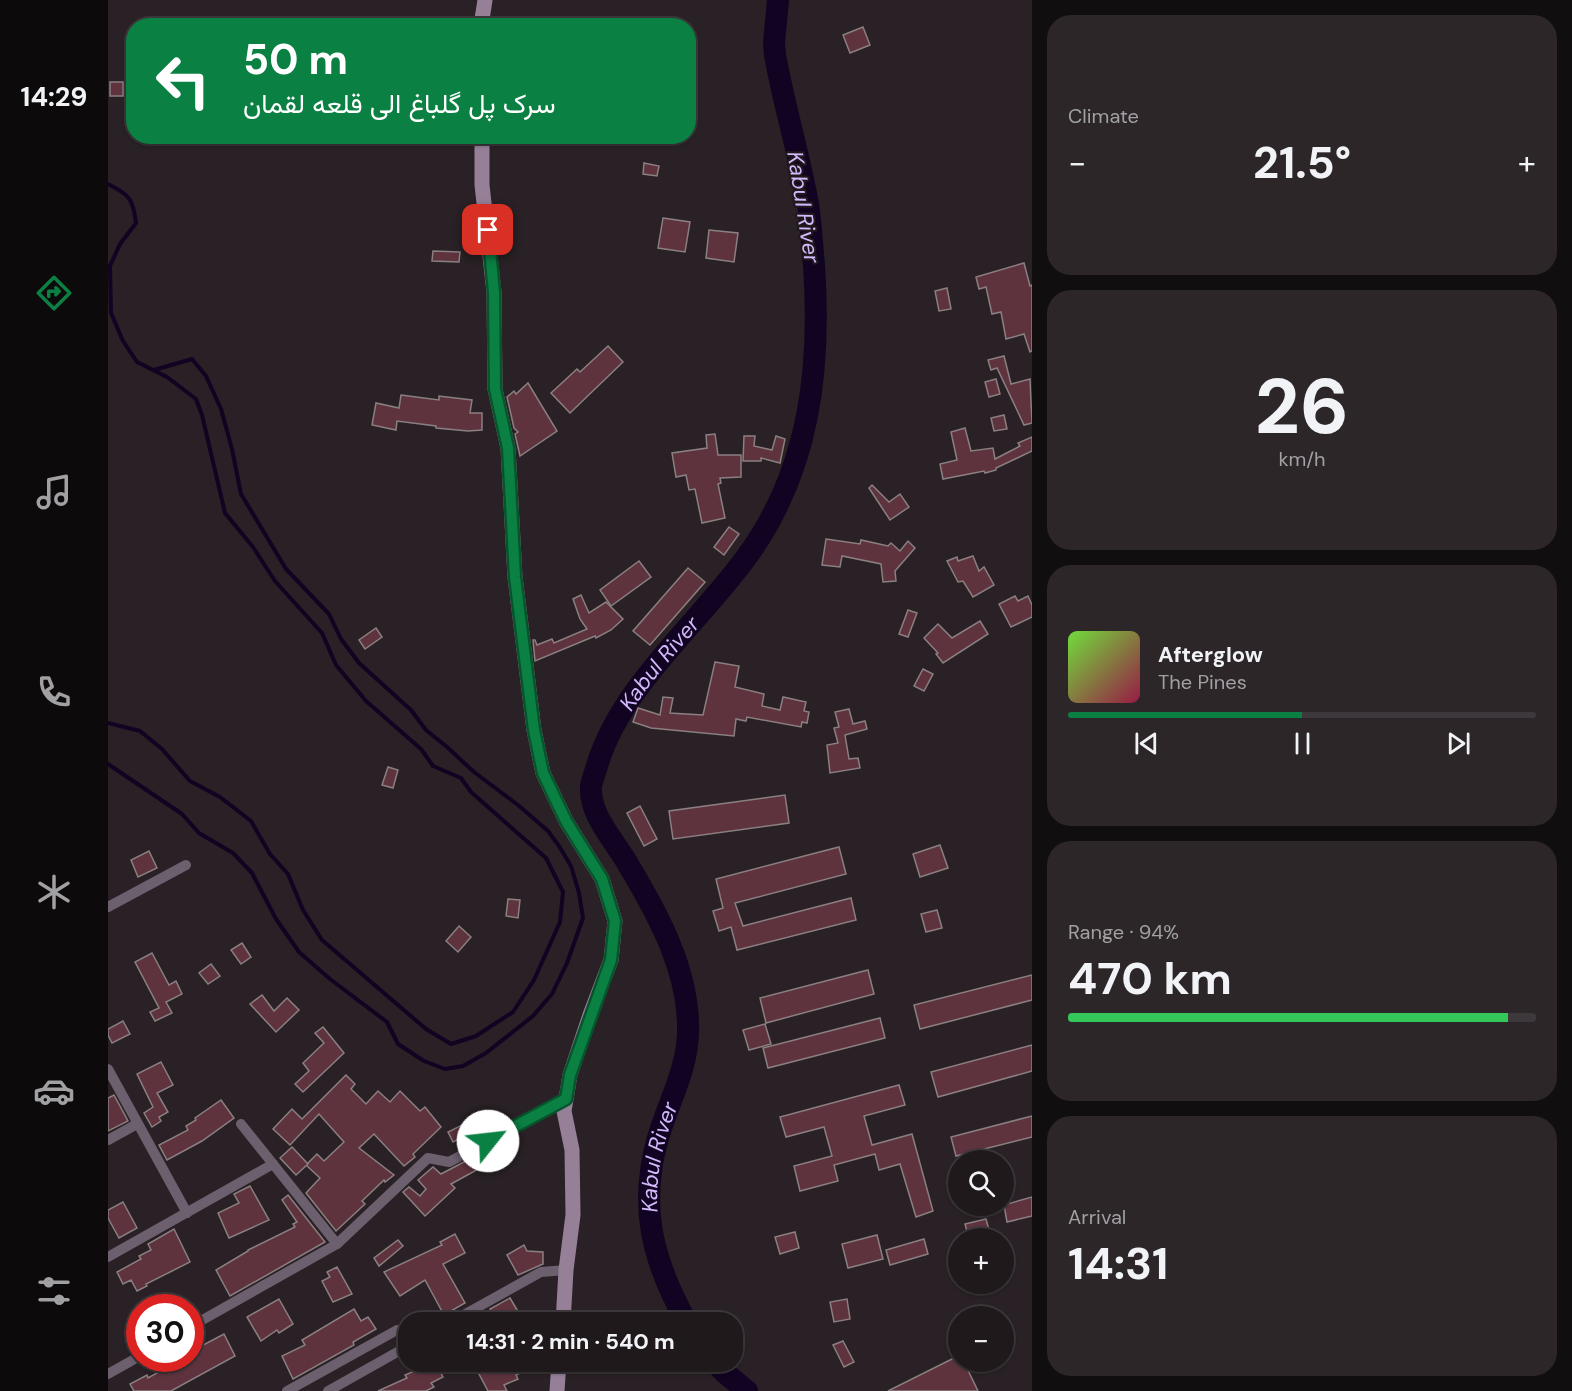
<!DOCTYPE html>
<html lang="en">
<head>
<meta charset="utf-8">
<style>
	:root { --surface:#1f191c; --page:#2c2629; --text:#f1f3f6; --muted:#a1a0a3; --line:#3c383b; --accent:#0b8043 }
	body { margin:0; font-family:"DM Sans",Vazirmatn,sans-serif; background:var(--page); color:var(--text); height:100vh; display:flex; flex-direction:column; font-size:22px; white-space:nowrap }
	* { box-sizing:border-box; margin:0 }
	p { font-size:20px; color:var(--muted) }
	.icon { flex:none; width:33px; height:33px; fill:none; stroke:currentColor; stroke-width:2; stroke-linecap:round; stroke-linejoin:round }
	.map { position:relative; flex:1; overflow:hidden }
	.panel { display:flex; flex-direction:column; gap:15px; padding:15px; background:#110e0f; width:540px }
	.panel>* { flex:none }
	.banner { position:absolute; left:18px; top:18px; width:570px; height:126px; border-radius:24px; box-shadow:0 2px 4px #0004,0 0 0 2px var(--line); background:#0b8043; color:#fff; overflow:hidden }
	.fabs { position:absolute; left:840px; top:1150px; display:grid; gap:12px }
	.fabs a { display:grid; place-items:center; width:66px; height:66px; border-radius:50%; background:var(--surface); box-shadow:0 2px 4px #0004,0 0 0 2px var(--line); font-size:30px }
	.speed { position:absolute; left:18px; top:1294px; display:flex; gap:12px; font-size:30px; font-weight:700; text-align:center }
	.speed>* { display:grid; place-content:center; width:78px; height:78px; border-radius:50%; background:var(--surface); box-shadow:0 2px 4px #0004,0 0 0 2px var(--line); line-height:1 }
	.speed .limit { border:9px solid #d22; background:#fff; color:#111 }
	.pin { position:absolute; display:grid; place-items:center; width:51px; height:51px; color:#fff; margin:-26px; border-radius:12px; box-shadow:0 3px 9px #0006 }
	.me { position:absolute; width:66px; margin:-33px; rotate:61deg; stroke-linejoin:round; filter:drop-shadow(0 0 4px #0008) }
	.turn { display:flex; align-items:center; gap:21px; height:126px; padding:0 18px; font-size:27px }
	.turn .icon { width:78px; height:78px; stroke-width:2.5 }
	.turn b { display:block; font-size:42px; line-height:51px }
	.big { font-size:45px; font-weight:700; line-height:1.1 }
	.panel .tile { flex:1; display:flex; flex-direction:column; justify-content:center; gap:9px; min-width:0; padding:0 21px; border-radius:24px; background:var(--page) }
	.panel .dial { align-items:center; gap:0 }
	.dial b { font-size:78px; line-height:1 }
	.song { display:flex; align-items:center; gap:18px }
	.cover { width:72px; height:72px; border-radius:9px; background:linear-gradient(135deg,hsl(100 70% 55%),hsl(340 70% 35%)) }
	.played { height:6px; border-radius:3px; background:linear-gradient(90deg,var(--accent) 50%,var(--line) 50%) }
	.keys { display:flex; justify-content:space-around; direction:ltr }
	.heat { display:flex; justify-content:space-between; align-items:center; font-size:33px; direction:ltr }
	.charge { height:9px; border-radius:4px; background:linear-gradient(90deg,#34c759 94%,var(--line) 0) }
	.trip { position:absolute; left:290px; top:1312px; width:345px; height:60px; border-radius:24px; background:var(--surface); box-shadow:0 2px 4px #0004,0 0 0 2px var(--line); font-weight:700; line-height:60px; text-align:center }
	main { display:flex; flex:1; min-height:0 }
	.menu { display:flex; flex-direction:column; width:108px; justify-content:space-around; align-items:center; background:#0c0a0b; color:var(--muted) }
	.menu .icon { width:42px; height:42px }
	.menu .selected { color:var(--accent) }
	.menu b { font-size:27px; color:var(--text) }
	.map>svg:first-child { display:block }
</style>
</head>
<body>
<main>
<nav class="menu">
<b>14:29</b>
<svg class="icon selected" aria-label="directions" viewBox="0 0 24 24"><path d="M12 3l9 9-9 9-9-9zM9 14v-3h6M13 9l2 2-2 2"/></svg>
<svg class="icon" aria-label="music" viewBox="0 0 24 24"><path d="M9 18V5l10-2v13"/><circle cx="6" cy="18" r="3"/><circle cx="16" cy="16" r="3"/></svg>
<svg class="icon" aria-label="phone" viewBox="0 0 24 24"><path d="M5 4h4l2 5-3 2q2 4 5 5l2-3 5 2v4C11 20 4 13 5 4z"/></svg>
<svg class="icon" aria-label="climate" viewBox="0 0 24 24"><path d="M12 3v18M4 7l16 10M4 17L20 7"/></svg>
<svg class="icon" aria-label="car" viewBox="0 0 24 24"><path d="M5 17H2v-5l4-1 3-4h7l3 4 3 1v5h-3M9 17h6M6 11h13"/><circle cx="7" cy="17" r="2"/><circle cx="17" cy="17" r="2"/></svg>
<svg class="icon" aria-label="filters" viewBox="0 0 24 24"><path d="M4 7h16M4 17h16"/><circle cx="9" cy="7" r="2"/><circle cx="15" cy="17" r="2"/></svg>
</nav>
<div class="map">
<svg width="924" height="1391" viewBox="0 0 924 1391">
	<rect width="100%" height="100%" fill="#292125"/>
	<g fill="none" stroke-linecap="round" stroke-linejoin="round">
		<g stroke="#110322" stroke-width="4">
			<path d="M0,184C22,195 25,199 28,223L12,244L2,266L3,313L15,341L29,362L59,377L88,399L94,415L117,513L145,547L167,581L214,633L228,665L258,701L313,749L325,766L353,778L363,792L438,858L455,892L452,922L426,980L405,1012L368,1036L343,1044L318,1029L214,940L195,910L180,874L162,854L143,821L112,797L82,781L54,749L32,731L0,723"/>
			<polyline points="0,764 74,814 91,833 125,853 144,873 168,919 191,952 222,979 279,1022 290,1044 316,1061 337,1069 355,1066 378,1053 425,1016 444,994 459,963 475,918 471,893 463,866 451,846 440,831 410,805 366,772 339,747 318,730 303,710 251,663 233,639 221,614 178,569 133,494 124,449 113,409 98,376 84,359 46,370"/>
		</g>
		<g stroke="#110322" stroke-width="22">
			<path id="s1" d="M579,1323C545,1262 530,1207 550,1138C560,1103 579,1071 580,1033C582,973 551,916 521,866C508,842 481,816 483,786C484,780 487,773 489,766C512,687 592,622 640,555C702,469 713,368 706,265C704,245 703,224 700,204C691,154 676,105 667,55L666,43L670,0"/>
			<polyline points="607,1362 617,1373 639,1391"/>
		</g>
	</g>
	<g fill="#5e333e" stroke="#8a7f81" stroke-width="1.5">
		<polygon points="755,27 762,45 742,53 735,35"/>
		<rect x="2" y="82" width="13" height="14"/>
		<polygon points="536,163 551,166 549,176 535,174"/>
		<polygon points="555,218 582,222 577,252 550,248"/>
		<polygon points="601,230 630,233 626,262 598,258"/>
		<polygon points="325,251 352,252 351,262 324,261"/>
		<polygon points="916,263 922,286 924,285 924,351 922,352 916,334 898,339 893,312 884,314 878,287 871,289 868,277"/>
		<polygon points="839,288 843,309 831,311 827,291"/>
		<polygon points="500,346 515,362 462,413 443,393 469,369 472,372"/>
		<polygon points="896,356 903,384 922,379 924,423 916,425 889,368 883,370 880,360"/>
		<polygon points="888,379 892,394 881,397 877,382"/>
		<polygon points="420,383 449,431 412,456 407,434 410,432 406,428 399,397 406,391 408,394"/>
		<polygon points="293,395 331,400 331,396 364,400 362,413 374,413 374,430 360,431 328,428 328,426 289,421 288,430 264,425 268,403 291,408"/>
		<polygon points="896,415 899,429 886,431 883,418"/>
		<polygon points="857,428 863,451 885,448 887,459 912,446 910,443 924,437 924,451 888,468 888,470 877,473 876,471 866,473 835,479 832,464 849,460 843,432"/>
		<polygon points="607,434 610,455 633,455 633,477 612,478 613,483 610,484 617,518 594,523 587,489 581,490 578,475 568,477 564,453 599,448 598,435"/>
		<polygon points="636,436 647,436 646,446 664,450 668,436 677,439 672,463 653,458 653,461 635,461"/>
		<polygon points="764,485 781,502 792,494 801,507 782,520 761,488"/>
		<polygon points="621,527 631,534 616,555 606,547"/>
		<polygon points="718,539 752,544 753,540 780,546 783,543 792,551 800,541 807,548 787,571 788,581 775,582 773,564 734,556 732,567 714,565"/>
		<polygon points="865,556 871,571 876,567 886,585 865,597 855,581 850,582 839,561 849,557 850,561"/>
		<polygon points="531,561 543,577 503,606 492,590"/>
		<polygon points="580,568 597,582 542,645 525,631"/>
		<polygon points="473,595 481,613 498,602 515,619 503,630 488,638 487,636 427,661 425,640 427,640 429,645 444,639 446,643 479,629 472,619 465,599"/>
		<polygon points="907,596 910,601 920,596 924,605 924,617 903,627 891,604"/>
		<polygon points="800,610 809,613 800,637 791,634"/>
		<polygon points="872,621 880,634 835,663 828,654 830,653 816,638 830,624 844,638"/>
		<polygon points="268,628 274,637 257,649 251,640"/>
		<polygon points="607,662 631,666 627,687 656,694 654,706 672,710 675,697 698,702 696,711 701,712 699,723 694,722 693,727 639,717 638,721 628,719 626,736 543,728 525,722 530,708 552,715 555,697 565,698 562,713 595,715"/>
		<polygon points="815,669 825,674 816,691 806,686"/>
		<polygon points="741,709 745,724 757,721 759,729 737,735 741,759 750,758 752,768 722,773 719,745 730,743 726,728 731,727 727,712"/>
		<polygon points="280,767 290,770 285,788 274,785"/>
		<polygon points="677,795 681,823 565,839 561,811"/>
		<polygon points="532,806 549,839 536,846 519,813"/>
		<polygon points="832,845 840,868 812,877 805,854"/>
		<polygon points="731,847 738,874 627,903 635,926 743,898 748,920 629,950 623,927 611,931 605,911 615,908 608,879"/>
		<polygon points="41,851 49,868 30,877 23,860"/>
		<polygon points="400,899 412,900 410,918 398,916"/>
		<polygon points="829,910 834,928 818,932 813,914"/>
		<polygon points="351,926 363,937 350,952 338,941"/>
		<polygon points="134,943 143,957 133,964 123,950"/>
		<polygon points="44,953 61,985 68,981 74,994 58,1002 64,1013 47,1021 42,1012 51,1008 27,962"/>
		<polygon points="103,964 112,976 100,984 91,973"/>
		<polygon points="760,970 766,994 658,1023 652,998"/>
		<polygon points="924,975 924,1000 812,1029 806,1005"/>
		<polygon points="154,995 166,1011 179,998 191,1010 168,1032 142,1004"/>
		<polygon points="772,1018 777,1038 660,1068 655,1048"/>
		<polygon points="15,1021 22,1034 4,1043 0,1035 0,1029"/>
		<polygon points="657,1024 663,1044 641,1050 635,1030"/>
		<polygon points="215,1027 236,1053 195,1092 187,1084 201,1071 195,1063 216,1043 207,1033"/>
		<polygon points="924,1045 924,1071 830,1097 823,1072"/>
		<polygon points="53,1062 65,1085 49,1093 60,1112 51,1117 53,1121 44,1127 36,1113 45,1107 29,1074"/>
		<polygon points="238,1075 247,1084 243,1089 258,1104 270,1091 282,1102 292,1091 312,1111 317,1107 333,1127 305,1154 307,1157 296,1166 266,1134 251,1148 286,1175 277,1182 276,1180 254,1201 257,1204 228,1231 198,1193 212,1178 198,1165 209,1154 216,1161 236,1142 211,1114 182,1145 165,1129 184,1109 194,1119"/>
		<polygon points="791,1085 797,1105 756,1116 764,1145 804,1134 825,1211 808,1217 792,1164 771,1170 767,1154 726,1165 730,1181 692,1191 686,1166 724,1156 716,1127 678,1137 672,1117"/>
		<polygon points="6,1095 20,1121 0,1131 0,1098"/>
		<polygon points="113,1100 126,1118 94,1141 59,1160 51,1145 80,1130 78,1126 88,1120 87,1118"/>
		<polygon points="376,1114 381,1124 345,1142 340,1132"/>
		<polygon points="924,1116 924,1137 848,1156 843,1137"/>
		<polygon points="390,1144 396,1155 343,1184 347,1188 317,1216 295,1192 301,1187 312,1196 318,1189 310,1180 325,1167 333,1174"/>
		<polygon points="184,1147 200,1164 188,1175 172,1158"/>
		<polygon points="142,1186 161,1220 121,1238 110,1213 131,1203 126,1194"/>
		<polygon points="180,1195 217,1242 122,1296 108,1270 140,1251 140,1250 187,1227 185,1224 189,1222 174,1200"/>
		<polygon points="924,1197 924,1216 899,1222 896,1205"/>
		<polygon points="15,1202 29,1228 11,1238 0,1218 0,1210"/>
		<polygon points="878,1219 883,1237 861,1239 857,1224"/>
		<polygon points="66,1229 82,1262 38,1284 39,1286 29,1291 23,1280 15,1284 9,1272 33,1259 31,1256 43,1250 40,1244"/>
		<polygon points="687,1232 691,1248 672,1254 667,1237"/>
		<polygon points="347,1234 357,1253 335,1264 357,1303 336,1315 317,1280 292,1296 276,1272 334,1245 332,1242"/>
		<polygon points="769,1235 775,1259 740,1268 734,1244"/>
		<polygon points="816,1239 820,1254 782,1265 778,1250"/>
		<polygon points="290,1240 295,1246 271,1266 266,1258"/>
		<polygon points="416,1245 419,1251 435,1252 435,1264 410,1275 399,1255"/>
		<polygon points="229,1267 244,1294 225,1302 214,1281 222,1277 219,1272"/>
		<polygon points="67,1295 74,1308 42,1308"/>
		<polygon points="402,1298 412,1315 397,1323 390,1323 382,1309"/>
		<polygon points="171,1299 185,1324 171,1333 169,1330 153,1341 139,1317"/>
		<polygon points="739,1299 742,1319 726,1322 722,1302"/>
		<polygon points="246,1309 253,1321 260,1317 268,1329 245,1342 246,1345 185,1379 174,1356 197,1345 194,1340"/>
		<polygon points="116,1334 127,1356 63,1391 26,1391 22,1384 39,1375 40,1378 62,1366 61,1363 70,1359 82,1359 82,1352"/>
		<polygon points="735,1341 746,1362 736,1367 725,1345"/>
		<polygon points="850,1356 850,1362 856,1362 870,1391 780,1391"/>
		<polygon points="327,1362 335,1377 323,1383 326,1387 318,1391 270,1391 299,1378 297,1375"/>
		<polygon points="392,1362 414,1362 418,1370 408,1375 410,1379 396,1385 399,1391 380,1391 370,1372"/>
	</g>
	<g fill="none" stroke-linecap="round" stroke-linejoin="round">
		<g stroke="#6c5f6e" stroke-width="10">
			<polyline points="0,907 78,865"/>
			<polyline points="0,1069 79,1213"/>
			<polyline points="133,1124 229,1244"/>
			<polyline points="0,1140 29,1124"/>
			<polyline points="0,1257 165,1164"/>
			<polyline points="341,1323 433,1272 458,1270"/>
			<polyline points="82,1327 229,1244 320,1158 341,1162 458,1099"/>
			<polyline points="0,1374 32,1356"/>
			<polyline points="179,1391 289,1330"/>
			<polyline points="220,1391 300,1346"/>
		</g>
		<g stroke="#958098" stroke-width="15">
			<polyline points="373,26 377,0"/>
			<polyline points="374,136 374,185 386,292 387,389 400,448 407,577 426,730 435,773 458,821 494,879 507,921 503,960 482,1015 462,1075 456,1111 464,1150 465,1215 458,1270 455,1323"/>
			<polyline points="449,1391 451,1362"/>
		</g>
	</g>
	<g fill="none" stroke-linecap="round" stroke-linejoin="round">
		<g stroke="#07532c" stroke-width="15">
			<polyline id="route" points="380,230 386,292 387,389 400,448 407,577 426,730 435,773 458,821 494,879 507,921 503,960 462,1075 458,1099 380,1141"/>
		</g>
		<use href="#route" stroke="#0b8043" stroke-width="10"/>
	</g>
	<g text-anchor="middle" stroke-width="4.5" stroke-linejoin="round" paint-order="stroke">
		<g font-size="22" font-style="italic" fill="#d2b9fb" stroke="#1f181c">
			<text transform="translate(696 207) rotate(81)" y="8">Kabul River</text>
			<text dy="8" stroke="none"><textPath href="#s1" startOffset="714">Kabul River</textPath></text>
			<text dy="8" stroke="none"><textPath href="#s1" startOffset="174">Kabul River</textPath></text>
		</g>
	</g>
</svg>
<div class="fabs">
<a><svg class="icon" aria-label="search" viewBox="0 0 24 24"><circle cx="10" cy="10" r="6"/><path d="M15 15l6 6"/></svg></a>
<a>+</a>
<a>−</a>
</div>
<div class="speed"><div class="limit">30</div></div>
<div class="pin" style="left:380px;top:230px;background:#d93025"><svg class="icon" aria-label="arrive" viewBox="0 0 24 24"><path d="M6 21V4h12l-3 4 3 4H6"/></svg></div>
<svg class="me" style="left:380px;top:1141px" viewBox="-20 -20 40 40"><circle r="19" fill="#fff"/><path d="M0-13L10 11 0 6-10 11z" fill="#0b8043"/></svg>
<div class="trip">14:31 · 2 min · 540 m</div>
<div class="banner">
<div class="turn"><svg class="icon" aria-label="left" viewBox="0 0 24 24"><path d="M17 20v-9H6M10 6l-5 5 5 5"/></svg><div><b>50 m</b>سرک پل گلباغ الی قلعه لقمان</div></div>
</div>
</div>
<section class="panel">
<div class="tile"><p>Climate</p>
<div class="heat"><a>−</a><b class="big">21.5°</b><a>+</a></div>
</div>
<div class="tile dial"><b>26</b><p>km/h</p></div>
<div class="tile">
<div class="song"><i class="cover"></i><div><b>Afterglow</b><p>The Pines</p></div></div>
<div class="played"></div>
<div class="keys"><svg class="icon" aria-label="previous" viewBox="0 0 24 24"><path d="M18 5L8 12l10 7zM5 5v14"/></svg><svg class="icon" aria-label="pause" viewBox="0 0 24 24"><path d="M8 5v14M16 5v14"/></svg><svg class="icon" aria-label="next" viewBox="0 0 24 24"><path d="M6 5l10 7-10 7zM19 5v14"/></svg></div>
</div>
<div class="tile"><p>Range · 94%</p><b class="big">470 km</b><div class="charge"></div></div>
<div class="tile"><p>Arrival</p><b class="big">14:31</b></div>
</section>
</main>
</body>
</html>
